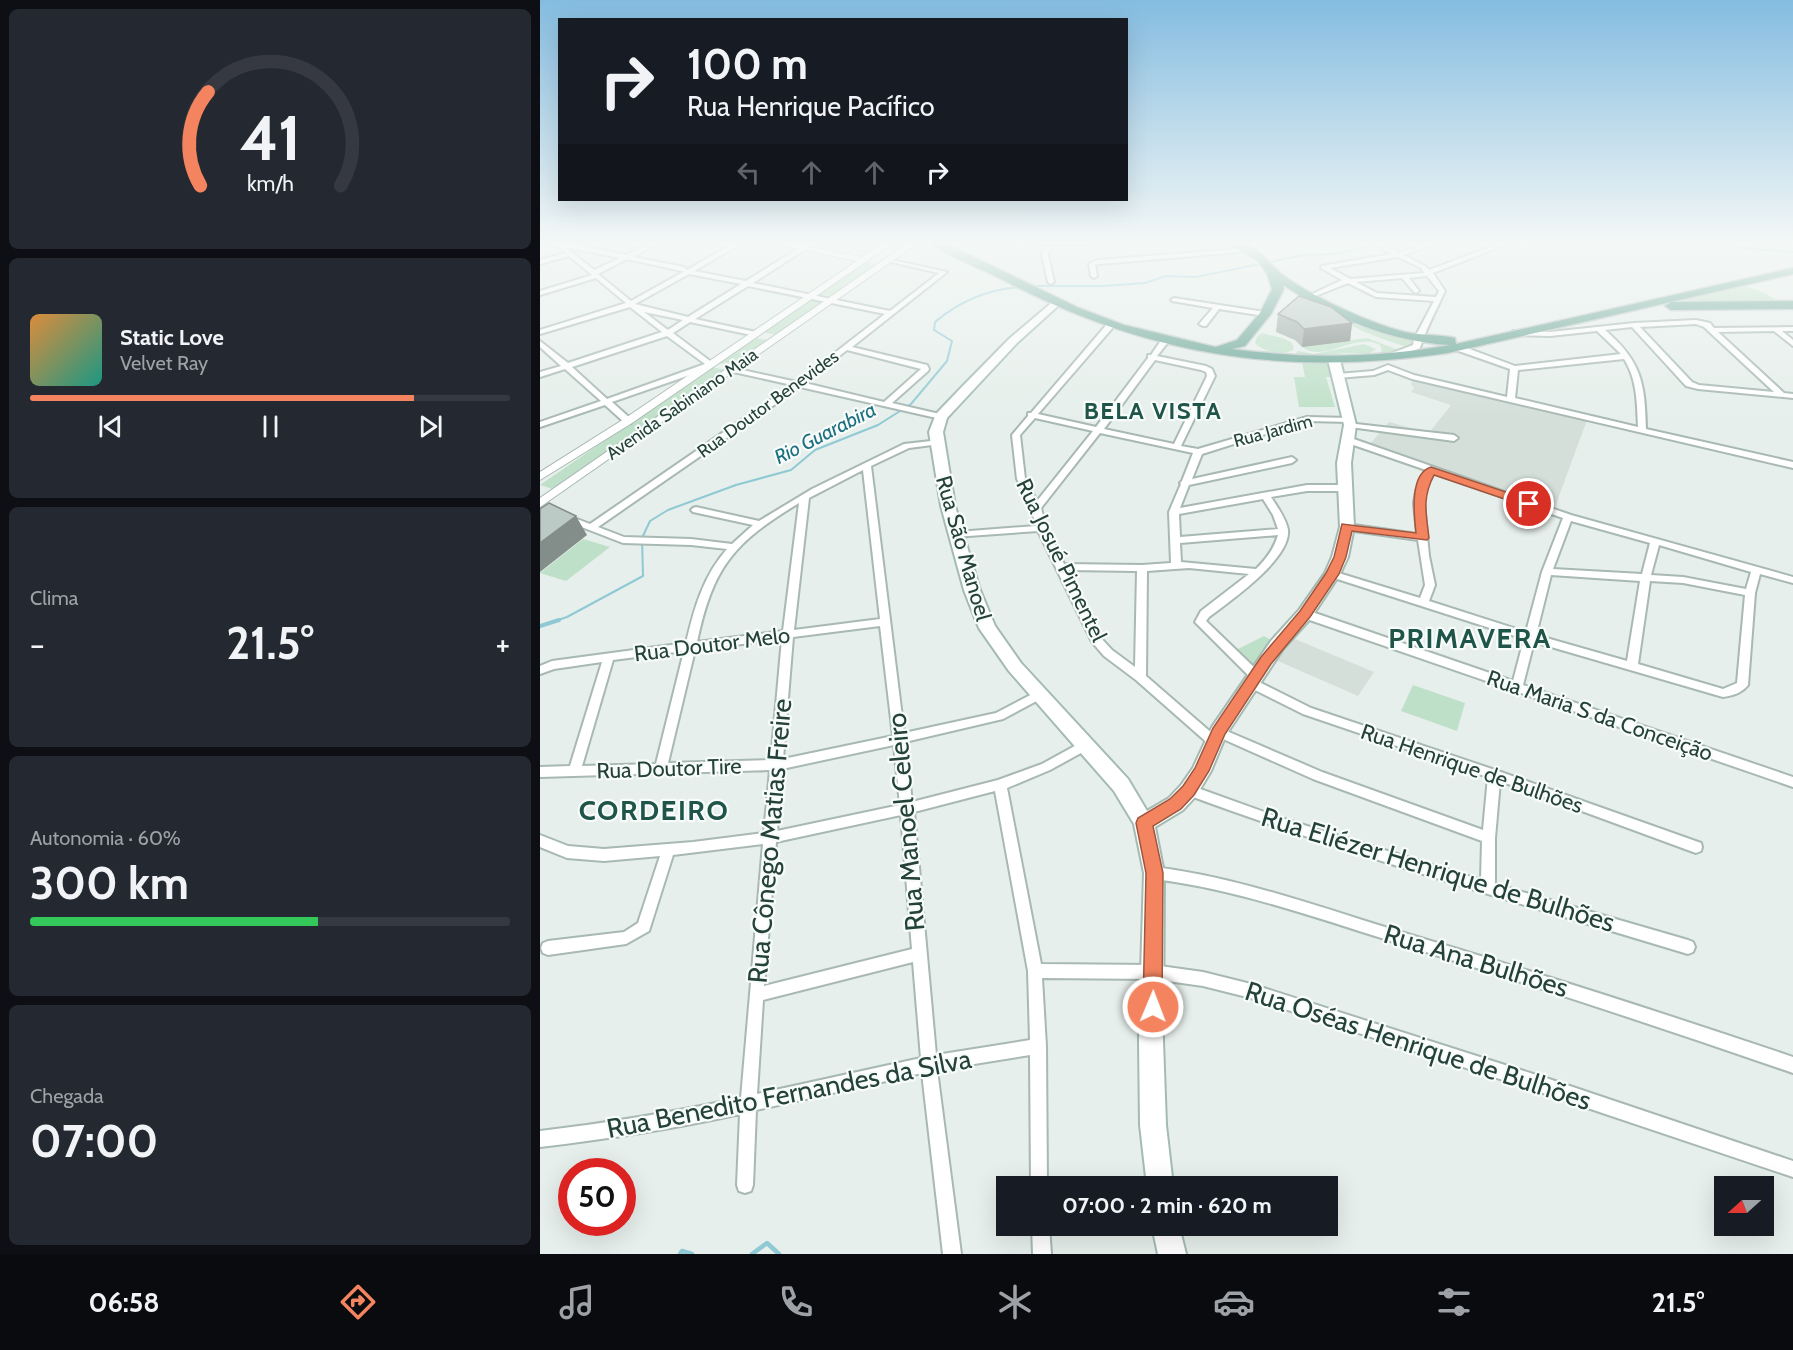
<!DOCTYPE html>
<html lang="pt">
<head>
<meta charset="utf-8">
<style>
	:root { --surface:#171b24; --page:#242831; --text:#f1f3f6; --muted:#9ea1a6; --line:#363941; --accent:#f4845f }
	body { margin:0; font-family:Cabin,sans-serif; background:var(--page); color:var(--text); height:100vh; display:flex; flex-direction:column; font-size:22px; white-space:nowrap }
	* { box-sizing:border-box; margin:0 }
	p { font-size:20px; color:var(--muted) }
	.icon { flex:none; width:33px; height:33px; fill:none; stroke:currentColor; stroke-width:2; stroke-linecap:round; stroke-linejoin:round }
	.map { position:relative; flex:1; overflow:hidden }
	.panel { display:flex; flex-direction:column; gap:9px; padding:9px; background:#0d0f14; width:540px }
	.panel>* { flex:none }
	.guide { position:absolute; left:18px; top:18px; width:570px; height:183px; border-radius:0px; box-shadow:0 6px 24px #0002; background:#171b24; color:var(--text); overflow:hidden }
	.needle { width:39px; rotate:249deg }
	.buttons { position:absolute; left:1174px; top:1176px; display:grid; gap:12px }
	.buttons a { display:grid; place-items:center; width:60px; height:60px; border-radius:0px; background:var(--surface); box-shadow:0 6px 24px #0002; font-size:30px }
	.speed { position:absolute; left:18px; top:1158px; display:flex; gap:12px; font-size:30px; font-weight:700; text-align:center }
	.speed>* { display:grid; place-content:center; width:78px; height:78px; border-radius:50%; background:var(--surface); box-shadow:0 6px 24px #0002; line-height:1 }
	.speed .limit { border:9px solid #d22; background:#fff; color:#111 }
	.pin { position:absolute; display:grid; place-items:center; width:51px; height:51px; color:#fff; margin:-26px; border:3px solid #fff; border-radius:50%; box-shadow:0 2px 6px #0007 }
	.me { position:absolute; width:66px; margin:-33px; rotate:1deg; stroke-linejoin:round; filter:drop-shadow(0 0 4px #0008) }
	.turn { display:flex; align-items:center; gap:21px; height:126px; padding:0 30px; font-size:27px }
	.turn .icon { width:78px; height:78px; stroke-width:2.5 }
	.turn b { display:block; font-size:42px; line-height:51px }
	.lanes { display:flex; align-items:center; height:57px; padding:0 30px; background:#0003; justify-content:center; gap:30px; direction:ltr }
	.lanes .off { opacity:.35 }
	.big { font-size:45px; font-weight:700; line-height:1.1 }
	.panel .tile { flex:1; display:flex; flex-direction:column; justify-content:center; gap:9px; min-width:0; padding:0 21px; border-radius:9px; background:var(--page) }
	.panel .dial { align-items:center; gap:0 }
	.dial svg { height:156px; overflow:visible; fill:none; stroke:var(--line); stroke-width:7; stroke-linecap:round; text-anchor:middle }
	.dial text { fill:var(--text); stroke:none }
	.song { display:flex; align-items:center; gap:18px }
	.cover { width:72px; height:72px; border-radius:9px; background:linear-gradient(135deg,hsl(30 70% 55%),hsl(170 70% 35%)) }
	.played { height:6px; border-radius:3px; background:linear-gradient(90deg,var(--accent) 80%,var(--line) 80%) }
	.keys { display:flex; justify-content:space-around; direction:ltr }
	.heat { display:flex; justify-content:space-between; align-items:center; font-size:33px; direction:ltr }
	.charge { height:9px; border-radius:4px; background:linear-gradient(90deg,#34c759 60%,var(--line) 0) }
	.trip { position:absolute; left:456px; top:1176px; width:342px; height:60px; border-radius:0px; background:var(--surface); box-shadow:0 6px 24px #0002; font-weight:700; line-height:60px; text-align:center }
	.dock { display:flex; height:96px; justify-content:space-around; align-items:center; background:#090b0e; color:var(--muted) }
	.dock .icon { width:42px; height:42px }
	.dock .current { color:var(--accent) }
	.dock b { font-size:27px; color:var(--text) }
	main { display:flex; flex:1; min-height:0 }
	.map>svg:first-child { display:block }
</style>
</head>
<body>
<main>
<section class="panel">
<div class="tile dial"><svg viewBox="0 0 100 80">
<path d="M14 69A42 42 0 1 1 86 69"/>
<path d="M14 69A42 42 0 0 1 18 21" stroke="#f4845f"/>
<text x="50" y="56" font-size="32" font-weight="700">41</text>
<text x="50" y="72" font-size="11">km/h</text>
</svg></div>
<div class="tile">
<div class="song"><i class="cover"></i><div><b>Static Love</b><p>Velvet Ray</p></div></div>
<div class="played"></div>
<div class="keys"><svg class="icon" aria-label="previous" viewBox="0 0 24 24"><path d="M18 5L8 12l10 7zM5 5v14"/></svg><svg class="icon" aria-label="pause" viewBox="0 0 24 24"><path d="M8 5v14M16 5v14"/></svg><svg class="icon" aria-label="next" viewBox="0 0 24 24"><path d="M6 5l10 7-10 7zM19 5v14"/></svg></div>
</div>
<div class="tile"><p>Clima</p>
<div class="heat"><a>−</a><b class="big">21.5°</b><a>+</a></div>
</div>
<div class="tile"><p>Autonomia · 60%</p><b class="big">300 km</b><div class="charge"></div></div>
<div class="tile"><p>Chegada</p><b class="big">07:00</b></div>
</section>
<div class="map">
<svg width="1253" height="1254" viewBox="0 0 1253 1254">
	<rect width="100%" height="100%" fill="#e6efeb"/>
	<g fill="#d4dfda">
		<polygon points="279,243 342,243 326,254 278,244"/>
		<polygon points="873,379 1047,420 1015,507 830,444 849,422 889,433 911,405 871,392 874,388 871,384"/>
		<polygon points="750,637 834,672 818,696 731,658"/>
	</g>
	<g fill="#bfe0c8">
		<polygon points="326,262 338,265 292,296 278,294"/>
		<polygon points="1205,286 1225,293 1237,301 1158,303 1142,299"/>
		<polygon points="272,299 286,300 236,335 223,332"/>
		<path d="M781,308L818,326L870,340L874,344L867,347C832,336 812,328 781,308Z"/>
		<path d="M722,333L742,338L751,342L754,347L753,350C742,356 723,352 715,343L717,337Z"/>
		<polygon points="215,338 227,340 191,365 177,363"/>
		<path d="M827,338L861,351L851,355H836L842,351L840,345C815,331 784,364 762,347Z"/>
		<polygon points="824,344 836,349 828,354 804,353 769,357 755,355 758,351 774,354"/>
		<polygon points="762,362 790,363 794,377 786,377 795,407 759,407 754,377 765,377"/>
		<polygon points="172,367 185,370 13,489 0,485"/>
		<polygon points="43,539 70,547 26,581 0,573"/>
		<polygon points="724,636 733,641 714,669 694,651"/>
		<polygon points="873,685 925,703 917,731 861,711"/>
	</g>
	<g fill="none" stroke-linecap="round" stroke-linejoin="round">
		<g stroke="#8ec9d4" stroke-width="2">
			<polyline points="1181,243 1211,249 1253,252"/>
			<polyline points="490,286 564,286 605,283 626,276 656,277 764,255 795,254 843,243"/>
			<path d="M15,621L27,617L103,576L102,538L110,521L128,510L196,485L251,470L275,450L338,425L371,404L407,361L412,341L394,330L395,322C421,300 448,289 481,287"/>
		</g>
		<polyline stroke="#8ec9d4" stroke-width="4" points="0,626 19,620"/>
		<g stroke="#8ec9d4" stroke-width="4.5">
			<polyline points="140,1254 142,1251 152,1254"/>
			<polyline points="212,1254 227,1243 239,1254"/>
		</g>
		<g stroke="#a8b8b2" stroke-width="4">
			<g id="minor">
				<path d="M14,243H27L86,255L111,243H119L93,257L144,267L147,270L194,243H202L154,271L206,281L267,243H275L213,283L350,311L399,273L347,261V259L407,272L312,347L387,365L389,369L388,371L352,403L404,415V419H401L260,387L58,527L84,537L151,539L192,544L213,525L153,512L151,510L153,508L156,507L219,521L272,489L364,444L400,440V444L369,448L331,466L364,733L456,713L500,690L504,691L506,694L504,697L463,719L365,742L372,802L458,780L502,764L542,742L546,740L550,742L552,745L550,748L510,770L467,788L501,964L613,965L663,972L711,984L1006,1078L1253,1161V1177L1006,1094L711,998L663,986L613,979L502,978L506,1046L507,1186H491L490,1055L397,1070L421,1254H403L382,1073L216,1110L213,1185L211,1191L205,1193L199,1191L197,1185L200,1114C133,1129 67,1139 0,1147V1131C68,1123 134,1112 201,1098L223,844L133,855L109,931L86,944L8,955L3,953L1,948L3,943L8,941L84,932L98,923L120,856L64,861L27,858L0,847V835L28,846L64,849L153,842L224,833L230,770L0,777V767L30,766L62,662L14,669L0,674V666L12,661L146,643C154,609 163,576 187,549L151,545L83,543L26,521L24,519L29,516L50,524L252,385L189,371V367L257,382L345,314L208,286L155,319L216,332V336L150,322L133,333L174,364L170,368L72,402L91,419V423H85L65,405L0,427V422L61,401L25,369L0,377V372L21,366L0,347V341L28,363L122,332L90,307L0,334V330L86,303L56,278L0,295V291L52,275L29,256L0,264V260L26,253ZM25,247L80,258L54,270ZM87,259L142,271L143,272L91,301L58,274ZM149,274L201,284L148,317L95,304ZM104,312L143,320L128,330ZM127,336L165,364L67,399L32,367ZM307,350L381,369L344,402L265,383ZM323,470L340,619L254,630L269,498ZM259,503L243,631L157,642C173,567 193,543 259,503ZM340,626L353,736L243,759L253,637ZM242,639L231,760L128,763L155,650ZM144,651L116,764L42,766L73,660ZM354,745L360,805L237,831L242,769ZM455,791L488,971L490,1040L396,1055L374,812ZM361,815L372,949L224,986L236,842ZM373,962L381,1058L217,1094L223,1000Z"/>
				<polygon points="505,243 511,243 508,255 514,282 511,284 508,282 502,255"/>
				<polygon points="750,243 786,243 783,245 753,245"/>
				<path d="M832,243H840L859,253L886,243H896L864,255L885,266L889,270L961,243H970L893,273L905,291C897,309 886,328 880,348L855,357L851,355L852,353L873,345L874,339L894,301L836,297L808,283L773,297L768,296L802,280L781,268V266L852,254ZM858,257L881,268L884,273L810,279L790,268ZM887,276L899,291L896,297L837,293L816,282L862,278L874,292L876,293L879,291L869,278Z"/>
				<polygon points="711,248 713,249 713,251 559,264 555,265 557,276 554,278 551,276 549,264 558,260"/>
				<polygon points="634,298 725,312 728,314 725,316 679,309 666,326 663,326 659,324 673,308 632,301 631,300"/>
				<path d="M1156,320L1170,323L1174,328L1253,327V331H1242L1253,340V346L1234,331L1178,332L1244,393L1253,394V398L1158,389L1146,386L1092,327L1065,330C1101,361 1105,382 1106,429L1253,462V468L872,379L848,370L834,375L798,378L794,376L798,374L833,371L848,365L874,375L967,397L970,369L913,349V345H919L975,366L1081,354L1057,331L1010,336L976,335H973V331L1010,332L1094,323ZM1156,324L1164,327L1234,392L1159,385L1152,382L1100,327ZM1084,359C1097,379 1097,403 1098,427L975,398L978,370Z"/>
				<path d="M568,323L575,325L498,414L556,427L608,358V355H611L622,339H625L629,341L617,356L666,366L672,369L675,376L641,446L658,449L767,417L809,418L813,420L809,422L767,421L662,454L652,479L752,457L756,460L752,463L649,485L640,508L767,485H803L807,488L803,491H767L731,497C737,507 746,518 748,530C751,559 690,601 669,617L666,621L720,673L722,676L720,679H712L655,622L661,611L709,574L649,568L607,571L606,676L674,735L672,732L674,729L678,727L682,729L782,772L943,830L948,777L763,714L707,686L705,683L707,680H715L771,708L958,771L1161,843L1162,847L1161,851L1156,853L960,781L955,838V884L1148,940L1153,942L1155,947L1153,952L1148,954C979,903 810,855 645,794L643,790L645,786L649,785L738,817L941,880L942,841L773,779L674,735L681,743L679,746L675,748L671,746L596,680L564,656L552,642L498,531L414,537L412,535L417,532L496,526L491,508L477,479L472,435L488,416V413H491ZM615,360L661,370L666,372L667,376L634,444L564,429ZM495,418L553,431L497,501L485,479L480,435ZM560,433L653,453L642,481L640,483L641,484L629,512L631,563L602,565L524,564L506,528L501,508ZM723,499L733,515L738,529L640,537L639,514ZM738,535C734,549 726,559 716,569L641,562L640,543ZM527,570L597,571L595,667L572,650L560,637Z"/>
				<polygon points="807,423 914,435 918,438 914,441 810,427 806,425"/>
				<path d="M808,437L1031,515L1253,577V583L1220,574L1215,593L1208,685C1202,693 1192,696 1183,697L994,642L983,685L1253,777V787L761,617L760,614L761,611H769L973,681L984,639L788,576L787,574L792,571L880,598L885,585L878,540L807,530L802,527L807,524L877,534L874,503L876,491L886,470L805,442L804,440ZM894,473L1023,518L1002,572L986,632L889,601L895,585L889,556L884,503V491ZM1031,521L1110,543L1102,574L1013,569ZM1119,545L1211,572L1206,589L1143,577L1111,575ZM1011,575L1100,581L1087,661L996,635ZM1110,581L1143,583L1205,595L1197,683L1183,689L1098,664Z"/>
				<path d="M614,867C696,877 773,905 851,929C986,969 1120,1012 1253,1057V1073C1120,1027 986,983 851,941C773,917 696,889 614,879L609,877L607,873L609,869Z"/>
				<polygon points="492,1226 509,1226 511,1254 493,1254"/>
			</g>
		</g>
		<g stroke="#a8b8b2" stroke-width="2">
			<g id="tertiary">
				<polygon points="231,243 249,243 322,257 343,243 353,243 92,423 0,480 0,472 84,419 317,261"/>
				<polygon points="368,243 378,243 0,507 0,498"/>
			</g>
		</g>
		<g stroke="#a4bbb3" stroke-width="4">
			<g id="secondary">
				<polygon points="516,299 521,302 520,304 477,343 407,418 403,432 415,506 440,590 455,626 481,663 588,779 607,811 629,798 642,784 653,768 672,727 731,641 759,610 785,573 792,557 800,527 797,463 804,425 788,360 790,357 798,357 800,360 816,425 811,463 814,527 808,557 800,574 771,618 743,649 686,735 671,771 656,796 643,810 615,827 624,873 623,1041 626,1125 633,1186 607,1186 600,1125 599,1041 604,873 594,824 574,791 469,671 439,628 424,590 401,506 389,432 396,414 419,390 469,339"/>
				<polygon points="612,1226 639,1226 646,1254 618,1254"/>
			</g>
		</g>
		<g stroke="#c2cac8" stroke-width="3">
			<g id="primary">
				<path d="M390,243H405L539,308L584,325L671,346L676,347L697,340L720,313L732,289L727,274L718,261L686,243C725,243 721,260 747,278C777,299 830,323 865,332C882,336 899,334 915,338L916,344L1253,268V274L908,353C743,377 607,356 459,278C441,269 403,254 390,243ZM743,285C793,317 851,342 910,345C838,358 765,359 692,349L705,346L731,314L744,289Z"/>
				<polygon points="495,243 552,243 547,246 500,246"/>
				<polygon points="1253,301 1253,309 1131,310 1125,306 1131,302"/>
			</g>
		</g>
		<use href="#minor" fill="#fff" fill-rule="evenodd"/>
		<use href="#tertiary" fill="#fff" fill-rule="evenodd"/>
		<use href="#secondary" fill="#fff" fill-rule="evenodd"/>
		<use href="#primary" fill="#6aa596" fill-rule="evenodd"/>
	</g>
	<polygon fill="#a1aea9" points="738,314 812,323 810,341 762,347 755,340 736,332"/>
	<g fill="#838d89">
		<polygon points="812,323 810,341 762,347 764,329"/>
		<polygon points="36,516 47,535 0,572 0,543"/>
	</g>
	<g fill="#bbcac4" stroke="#838d89" stroke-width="1.5">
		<polygon points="759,296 791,307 812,323 764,329 757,322 738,314"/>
		<polygon points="9,503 36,516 0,543 0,509"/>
	</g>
	<linearGradient id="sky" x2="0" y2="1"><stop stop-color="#84bce0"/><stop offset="0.58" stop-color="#f4f8f6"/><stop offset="1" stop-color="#f4f8f6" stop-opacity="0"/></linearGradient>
	<rect width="1253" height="419" fill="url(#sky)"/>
	<path fill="#f4845f" stroke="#9f563e" stroke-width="1.5" d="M891,467L993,501L995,504L989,507L985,506L894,475C882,498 886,513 889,538L887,540L812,531L806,557L799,574L770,617L731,664L685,734L669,771L654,795L641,809L613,826L623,873L622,1007L620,1014L613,1017L606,1014L603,1007L606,873L596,823L598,818L630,799L643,786L655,768L673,728L721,657L760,611L786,573L794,557L802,524L876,533C874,515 869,474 891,467Z"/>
	<g text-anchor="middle" stroke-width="4.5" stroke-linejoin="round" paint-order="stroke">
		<g font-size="18" fill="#24423a" stroke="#f7fbf9">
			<text transform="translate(142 404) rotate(-35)" y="6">Avenida Sabiniano Maia</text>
			<text transform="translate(228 404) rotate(-36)" y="6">Rua Doutor Benevides</text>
			<text transform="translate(733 431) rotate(-15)" y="6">Rua Jardim</text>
		</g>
		<g font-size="20" font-style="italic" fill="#1c6f80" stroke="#f7fbf9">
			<text transform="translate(285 433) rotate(-27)" y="7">Rio Guarabira</text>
		</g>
		<g font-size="22" fill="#24423a" stroke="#f7fbf9">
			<text transform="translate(424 548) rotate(74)" y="8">Rua São Manoel</text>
			<text transform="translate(522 560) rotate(64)" y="8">Rua Josué Pimentel</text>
			<text transform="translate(172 644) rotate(-7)" y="8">Rua Doutor Melo</text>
			<text transform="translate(1060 715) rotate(19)" y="8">Rua Maria S da Conceição</text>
			<text transform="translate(129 768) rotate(-2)" y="8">Rua Doutor Tire</text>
			<text transform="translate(932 768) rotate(19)" y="8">Rua Henrique de Bulhões</text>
		</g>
		<g font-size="24" font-weight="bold" letter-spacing="1.5" fill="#1f5548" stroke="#f7fbf9">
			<text x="613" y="419">BELA VISTA</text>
		</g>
		<g font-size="27" fill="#24423a" stroke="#f7fbf9">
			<text transform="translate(366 822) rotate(-95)" y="9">Rua Manoel Celeiro</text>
			<text transform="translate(230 841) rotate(-85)" y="9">Rua Cônego Matias Freire</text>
			<text transform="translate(898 870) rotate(17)" y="9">Rua Eliézer Henrique de Bulhões</text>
			<text transform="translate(936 961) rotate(17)" y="9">Rua Ana Bulhões</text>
			<text transform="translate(878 1046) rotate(18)" y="9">Rua Oséas Henrique de Bulhões</text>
			<text transform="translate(249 1094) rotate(-11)" y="9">Rua Benedito Fernandes da Silva</text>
		</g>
		<g font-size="28" font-weight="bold" letter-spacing="1.5" fill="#1f5548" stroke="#f7fbf9">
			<text x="930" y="648">PRIMAVERA</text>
			<text x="114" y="820">CORDEIRO</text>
		</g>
	</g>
</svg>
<div class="buttons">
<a><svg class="needle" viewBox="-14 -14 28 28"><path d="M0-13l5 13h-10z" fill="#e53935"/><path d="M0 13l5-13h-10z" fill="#9ea1a6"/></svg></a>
</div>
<div class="speed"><div class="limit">50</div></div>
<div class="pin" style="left:989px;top:504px;background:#d93025"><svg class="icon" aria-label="arrive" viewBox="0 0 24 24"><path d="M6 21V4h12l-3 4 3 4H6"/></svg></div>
<svg class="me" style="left:613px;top:1007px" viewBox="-20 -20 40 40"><circle r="17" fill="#f4845f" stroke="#fff" stroke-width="3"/><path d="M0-11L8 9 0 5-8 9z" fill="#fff"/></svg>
<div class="trip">07:00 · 2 min · 620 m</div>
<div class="guide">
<div class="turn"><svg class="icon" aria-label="right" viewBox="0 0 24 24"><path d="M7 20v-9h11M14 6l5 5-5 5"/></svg><div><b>100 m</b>Rua Henrique Pacífico</div></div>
<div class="lanes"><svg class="icon off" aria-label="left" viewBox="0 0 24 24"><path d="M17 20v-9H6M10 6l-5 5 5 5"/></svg><svg class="icon off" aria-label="ahead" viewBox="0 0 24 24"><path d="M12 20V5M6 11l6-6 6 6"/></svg><svg class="icon off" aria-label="ahead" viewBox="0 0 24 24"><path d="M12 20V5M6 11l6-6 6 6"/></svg><svg class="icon" aria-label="right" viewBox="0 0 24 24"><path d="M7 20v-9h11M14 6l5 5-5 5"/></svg></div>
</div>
</div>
</main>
<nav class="dock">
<b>06:58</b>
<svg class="icon current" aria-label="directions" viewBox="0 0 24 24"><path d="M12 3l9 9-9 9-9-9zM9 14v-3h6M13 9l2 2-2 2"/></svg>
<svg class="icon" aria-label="music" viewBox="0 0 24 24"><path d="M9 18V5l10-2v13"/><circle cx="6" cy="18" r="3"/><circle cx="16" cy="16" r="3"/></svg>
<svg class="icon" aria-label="phone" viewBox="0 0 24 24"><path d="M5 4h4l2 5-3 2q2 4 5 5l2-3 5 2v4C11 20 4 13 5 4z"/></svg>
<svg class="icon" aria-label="climate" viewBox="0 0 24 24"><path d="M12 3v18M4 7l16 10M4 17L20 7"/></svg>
<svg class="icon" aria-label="car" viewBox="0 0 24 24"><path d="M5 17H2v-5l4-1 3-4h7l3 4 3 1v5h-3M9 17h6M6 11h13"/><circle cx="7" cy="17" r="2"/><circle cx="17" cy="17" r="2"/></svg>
<svg class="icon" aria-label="filters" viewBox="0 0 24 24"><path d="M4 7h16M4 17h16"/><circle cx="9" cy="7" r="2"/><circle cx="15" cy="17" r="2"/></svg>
<b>21.5°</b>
</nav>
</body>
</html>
